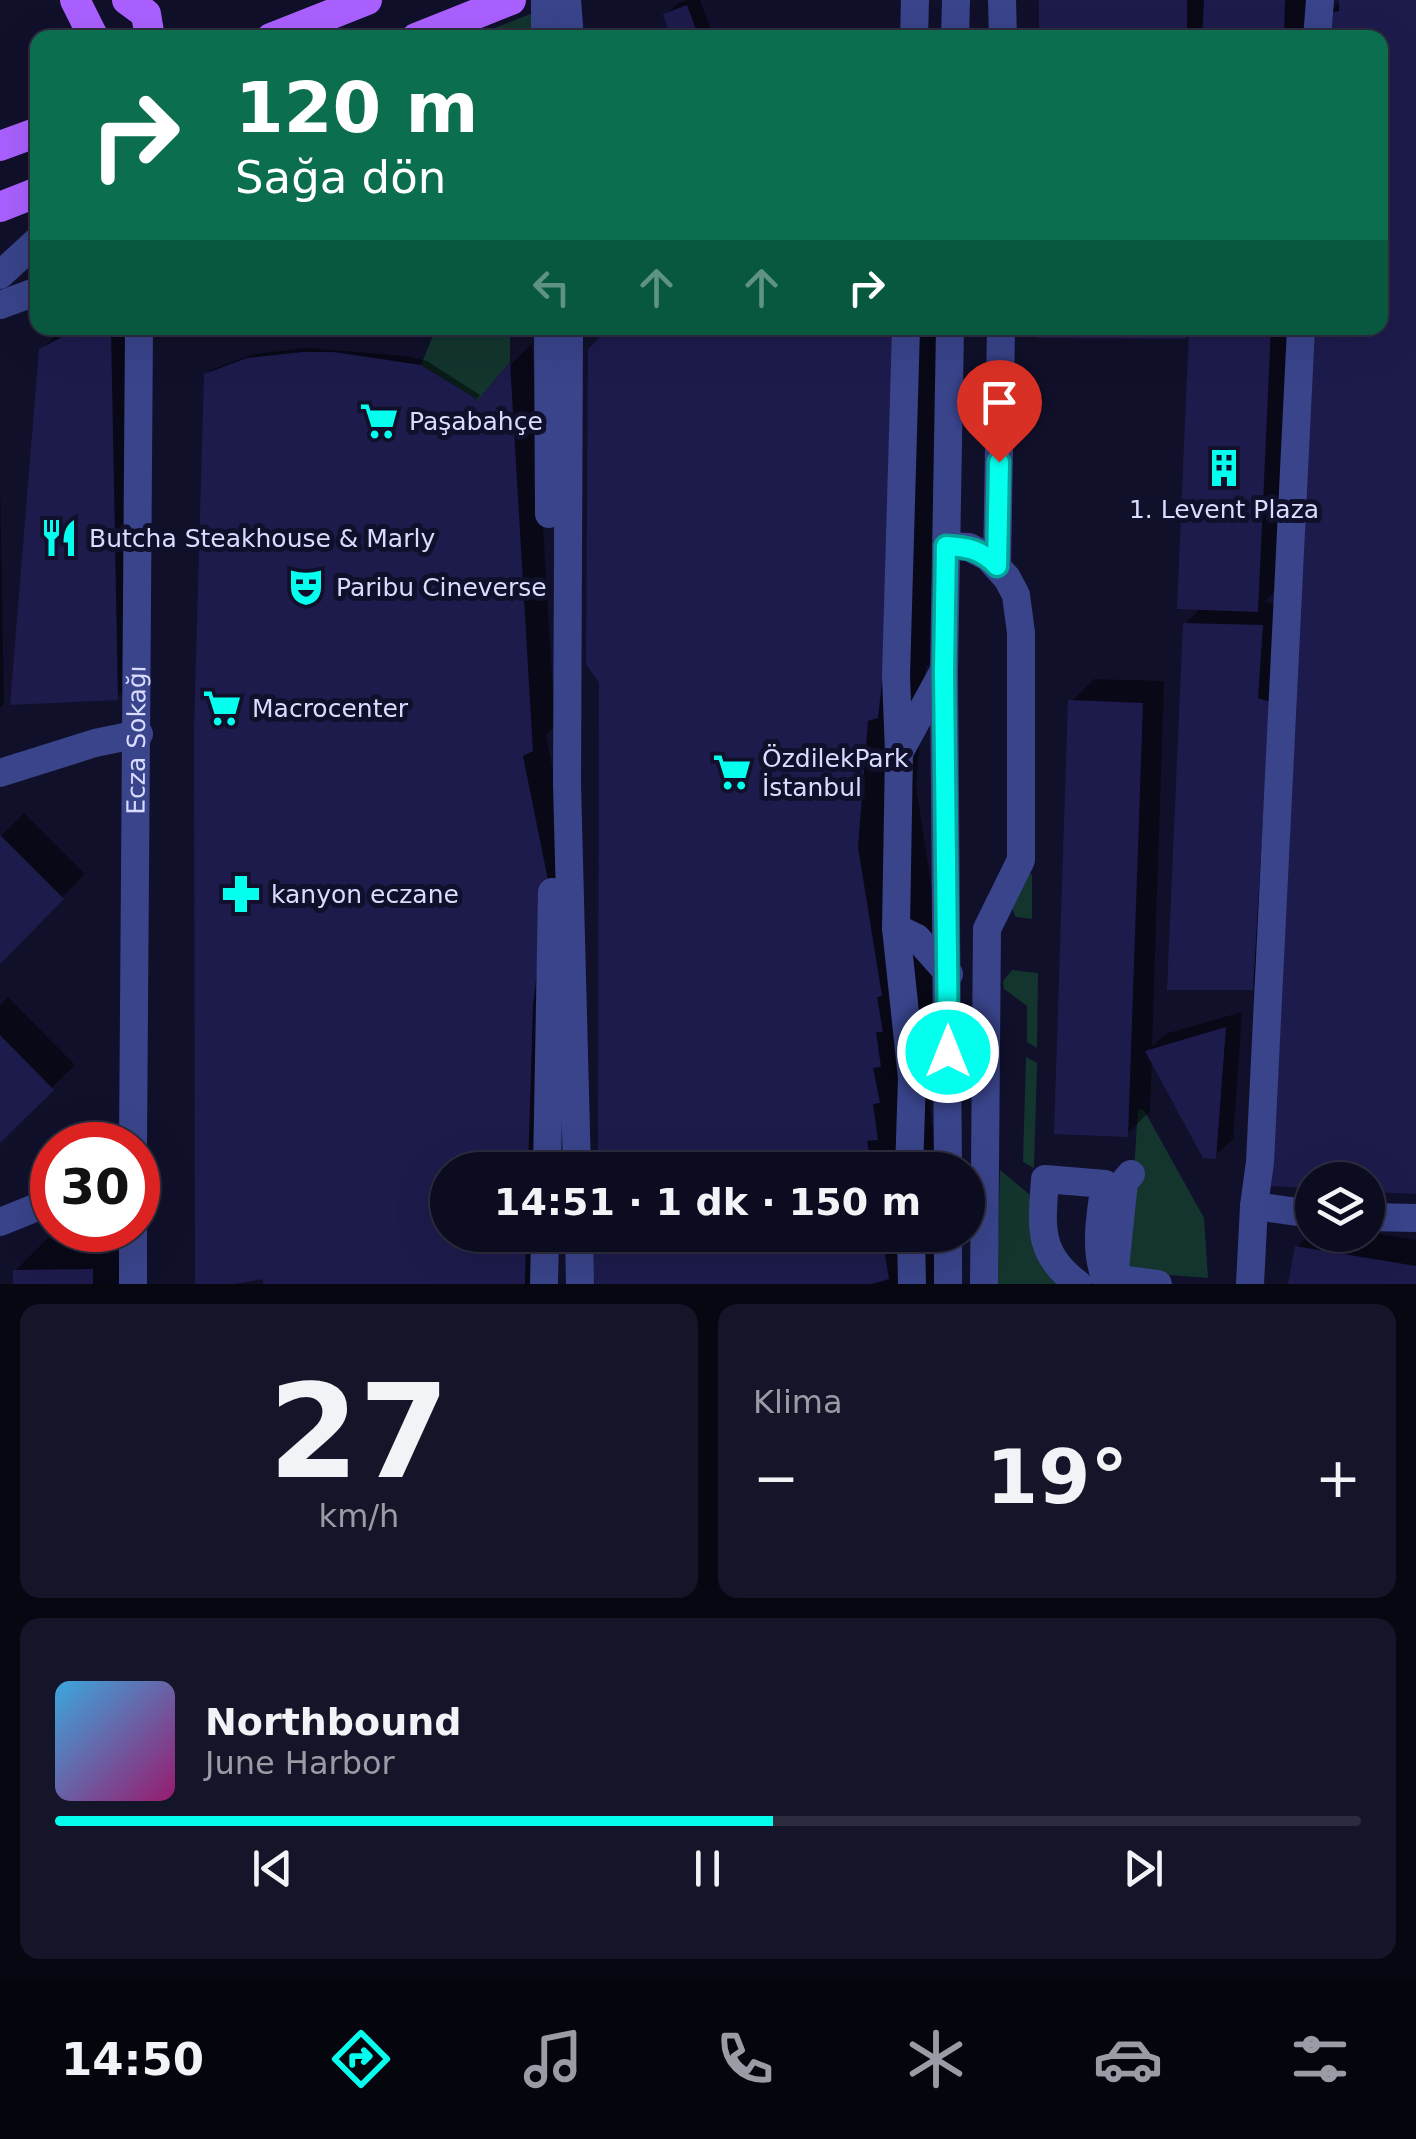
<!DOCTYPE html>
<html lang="tr">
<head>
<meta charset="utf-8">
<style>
	:root { --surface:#0c0c20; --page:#151529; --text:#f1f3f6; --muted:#9a9ba5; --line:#2c2c3e; --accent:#05ffef }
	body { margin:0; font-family:"DejaVu Sans",sans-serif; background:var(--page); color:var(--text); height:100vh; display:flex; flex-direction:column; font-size:38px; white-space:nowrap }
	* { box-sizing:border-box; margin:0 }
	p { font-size:32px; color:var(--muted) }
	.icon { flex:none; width:55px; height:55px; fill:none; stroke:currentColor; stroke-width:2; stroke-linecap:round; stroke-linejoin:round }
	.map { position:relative; height:1284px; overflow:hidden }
	.sheet { display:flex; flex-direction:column; gap:20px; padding:20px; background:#070712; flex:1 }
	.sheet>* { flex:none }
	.guide { position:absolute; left:30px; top:30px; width:1358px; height:305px; border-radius:20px; box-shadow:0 10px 40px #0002,0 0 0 2px var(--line); background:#0b6e4f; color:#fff; overflow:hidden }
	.controls { position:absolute; left:1295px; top:1162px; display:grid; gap:20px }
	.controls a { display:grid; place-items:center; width:90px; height:90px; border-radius:50%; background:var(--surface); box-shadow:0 10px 40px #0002,0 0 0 2px var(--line); font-size:50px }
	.speed { position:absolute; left:30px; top:1122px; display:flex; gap:20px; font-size:50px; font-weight:700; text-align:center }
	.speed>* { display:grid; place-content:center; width:130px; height:130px; border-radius:50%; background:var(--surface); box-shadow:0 10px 40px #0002,0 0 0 2px var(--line); line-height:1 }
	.speed .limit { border:15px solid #d22; background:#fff; color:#111 }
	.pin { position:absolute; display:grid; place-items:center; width:85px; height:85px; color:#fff; margin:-102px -42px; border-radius:50% 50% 50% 0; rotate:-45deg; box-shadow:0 0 10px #0007 }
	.pin .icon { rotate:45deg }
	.me { position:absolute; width:110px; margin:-55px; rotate:0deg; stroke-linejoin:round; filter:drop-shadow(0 0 8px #0008) }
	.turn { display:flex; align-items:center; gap:35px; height:210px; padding:0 40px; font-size:45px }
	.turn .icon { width:130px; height:130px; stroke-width:2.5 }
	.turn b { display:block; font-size:70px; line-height:85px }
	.lanes { display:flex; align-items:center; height:95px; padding:0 40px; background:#0003; justify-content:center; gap:50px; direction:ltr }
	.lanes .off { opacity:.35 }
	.big { font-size:75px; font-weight:700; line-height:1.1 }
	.sheet .widget { flex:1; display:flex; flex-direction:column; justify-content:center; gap:15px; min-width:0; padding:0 35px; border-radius:20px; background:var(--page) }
	.sheet .dial { align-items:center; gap:0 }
	.dial b { font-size:130px; line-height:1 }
	.song { display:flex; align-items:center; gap:30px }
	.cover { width:120px; height:120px; border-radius:15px; background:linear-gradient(135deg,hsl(200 70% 55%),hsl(320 70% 35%)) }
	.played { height:10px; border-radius:5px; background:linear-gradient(90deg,var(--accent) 55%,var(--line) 55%) }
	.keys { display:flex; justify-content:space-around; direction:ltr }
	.heat { display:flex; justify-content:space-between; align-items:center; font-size:55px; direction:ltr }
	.sheet .tiles { flex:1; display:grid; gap:20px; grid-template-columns:1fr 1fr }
	.widget:last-child { grid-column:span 2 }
	.trip { position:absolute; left:430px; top:1152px; width:555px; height:100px; border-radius:50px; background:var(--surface); box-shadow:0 10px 40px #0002,0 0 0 2px var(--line); font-weight:700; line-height:100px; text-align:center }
	.dock { display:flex; height:160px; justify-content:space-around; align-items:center; background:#05050d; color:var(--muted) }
	.dock .icon { width:70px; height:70px }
	.dock .active { color:var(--accent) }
	.dock b { font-size:45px; color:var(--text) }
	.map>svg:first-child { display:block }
</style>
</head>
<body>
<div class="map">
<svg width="1416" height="1284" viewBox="0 0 1416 1284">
	<rect width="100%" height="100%" fill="#10102b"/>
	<g fill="#13352e">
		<polygon points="538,11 538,37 472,37"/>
		<polygon points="436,328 510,331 510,362 478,400 421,365"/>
		<path d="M1025,874H1032V919L1016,917C1006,902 1018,888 1025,874Z"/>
		<polygon points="1012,970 1038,973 1037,1048 1027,1042 1027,1006 1004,989 1003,981"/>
		<polygon points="1026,1057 1037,1063 1034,1168 1023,1162"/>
		<polygon points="1138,1109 1144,1110 1204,1218 1208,1278 1131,1272 1128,1262"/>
		<polygon points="1000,1170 1035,1199 1065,1284 997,1284"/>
	</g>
	<g fill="#0007">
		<polygon points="687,0 700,0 712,33 707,38 674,38 666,15 677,4"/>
		<polygon points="1042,0 1306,0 1305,38 1042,38"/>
		<polygon points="1342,0 1416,0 1416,1192 1368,1189 1368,1180 1312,1180 1312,1186 1273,1183 1279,960 1252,987 1185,624 1202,607 1192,329 1184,336 1041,336 1041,328 1291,328 1280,586 1264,602 1285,603 1311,328 1380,328 1380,38 1328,14"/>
		<polygon points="63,328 133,328 139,675 116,698 41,350"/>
		<polygon points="601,328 955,328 937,656 926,667 916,787 939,934 938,1006 932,1012 938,1042 932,1048 936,1078 927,1088 939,1170 600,1170"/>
		<polygon points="532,343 555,726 546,735 570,856 549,1170 448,1170 448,1235 547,1235 546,1284 266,1284 266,1276 221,1284 197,1284 206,375 211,370 254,354 308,348 406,356 427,361 480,395 460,422 463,425 512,364"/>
		<polygon points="0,481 4,704 0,708"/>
		<polygon points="1094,679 1164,681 1152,1047 1165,1034 1242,1012 1233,1139 1215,1156 1152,1058 1150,1111 1127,1134 1071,702"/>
		<polygon points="24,813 85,874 0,960 0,837"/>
		<polygon points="8,997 75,1065 0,1139 0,1005"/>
		<polygon points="1312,1231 1312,1235 1368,1235 1368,1232 1416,1240 1416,1284 1291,1284 1297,1247"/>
		<polygon points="600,1235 932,1235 940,1284 596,1284 591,1255 600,1246"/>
		<polygon points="125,1237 125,1284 15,1284 15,1271 48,1238"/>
	</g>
	<g fill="#1d1b4c">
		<rect x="1039" y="0" width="148" height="38"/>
		<polygon points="1204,0 1285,0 1284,38 1202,38"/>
		<polygon points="1339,0 1416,0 1416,1194 1368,1192 1368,1180 1312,1180 1312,1188 1270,1186 1309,328 1380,328 1380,38 1324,38 1325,13 1339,11"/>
		<polygon points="687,5 699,38 671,38 663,14"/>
		<polygon points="79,328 111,328 118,700 10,705 39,349"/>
		<polygon points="599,328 903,328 901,509 878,718 868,721 858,847 882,996 877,997 883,1032 876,1032 881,1067 873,1068 880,1103 873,1104 878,1140 867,1141 872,1170 598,1170 599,683 586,664 588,349 599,338"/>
		<polygon points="1038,328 1186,328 1186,339 1038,338"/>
		<polygon points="1189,328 1271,328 1258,612 1177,609"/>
		<polygon points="302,352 334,352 421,365 478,400 510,362 533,751 523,756 548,880 533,1005 528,1170 448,1170 448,1235 526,1235 525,1284 263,1284 263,1279 235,1284 195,1284 194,730 204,374 247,358"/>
		<polygon points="1183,623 1263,625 1258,698 1270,702 1253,990 1167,990"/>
		<polygon points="1068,700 1143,703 1128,1137 1054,1134"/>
		<polygon points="0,835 64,899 0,964"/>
		<polygon points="1226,1027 1216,1159 1203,1158 1145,1051"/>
		<polygon points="0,1035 54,1090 0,1143"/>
		<polygon points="597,1235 882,1235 889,1279 872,1284 595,1284 589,1254 597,1253"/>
		<polygon points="1295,1246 1416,1266 1416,1284 1288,1284"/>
		<polygon points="93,1269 93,1284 13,1284 13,1270"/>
	</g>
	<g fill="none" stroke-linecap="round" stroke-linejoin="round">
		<g stroke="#39448b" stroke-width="28">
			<polyline points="545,0 545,38"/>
			<polyline points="567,0 570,38"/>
			<polyline points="1002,0 1003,38"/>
			<polyline points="914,38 915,0"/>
			<polyline points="955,38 956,0"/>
			<polyline points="1317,38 1320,0"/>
			<polyline points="0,275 38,240"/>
			<polyline points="0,305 38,291"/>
			<polyline points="548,328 549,514"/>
			<polyline points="569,328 567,784 577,1170"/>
			<polyline points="946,546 969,547 988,557 1007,578 1016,595 1021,633 1021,860 987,929 984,1284"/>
			<polyline points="997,567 1001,328"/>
			<polyline points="943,672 899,753 896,928 917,938 949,974"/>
			<polyline points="899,753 896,676 906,328"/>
			<polyline points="0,773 95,743 139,734"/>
			<polyline points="896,928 912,1078 909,1170"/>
			<path id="s1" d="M133,1145L139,328"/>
			<polyline points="547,1170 552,892"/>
			<polyline points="948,1170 944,671 950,328"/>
			<polyline points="1131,1174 1124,1182 1115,1268 1121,1279 1158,1284"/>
			<polyline points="1254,1206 1312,1214"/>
			<polyline points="1368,1217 1416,1218"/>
			<polyline points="0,1222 52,1201"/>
			<polyline points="579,1235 580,1284"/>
			<polyline points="911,1235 912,1284"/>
			<polyline points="948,1235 948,1284"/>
			<polyline points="133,1284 133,1230"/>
			<polyline points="544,1284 545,1235"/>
			<path d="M1078,1284C1036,1253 1042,1225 1045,1179L1105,1184C1100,1216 1093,1254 1108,1284"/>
			<polyline points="1250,1284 1254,1206 1260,1162 1301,328"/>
		</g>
		<g stroke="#aa60ff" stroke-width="30">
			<polyline points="75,0 94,38"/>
			<polyline points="127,0 146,14 150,38"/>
			<polyline points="271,38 367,0"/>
			<polyline points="416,38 511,0"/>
			<polyline points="0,146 38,132"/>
			<polyline points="0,207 38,192"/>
		</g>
	</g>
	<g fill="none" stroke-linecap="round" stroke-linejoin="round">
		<g stroke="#03a69b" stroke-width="25">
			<path id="route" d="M948,1052L944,671L946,546C968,547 982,550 997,566L999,462"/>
		</g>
		<use href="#route" stroke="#05ffef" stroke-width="18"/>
	</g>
	<defs>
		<g id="supermarket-bare" transform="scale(3)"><path d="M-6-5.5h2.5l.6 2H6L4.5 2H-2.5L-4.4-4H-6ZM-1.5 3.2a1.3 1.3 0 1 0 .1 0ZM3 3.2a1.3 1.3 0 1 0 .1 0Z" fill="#05ffef" stroke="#10102b" stroke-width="2.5" paint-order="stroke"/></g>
		<g id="building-bare" transform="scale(3)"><path d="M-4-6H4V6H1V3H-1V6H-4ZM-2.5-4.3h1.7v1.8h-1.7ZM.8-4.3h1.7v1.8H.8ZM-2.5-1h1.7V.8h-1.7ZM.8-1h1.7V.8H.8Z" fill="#05ffef" stroke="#10102b" stroke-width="2.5" paint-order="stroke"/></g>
		<g id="restaurant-bare" transform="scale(3)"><path d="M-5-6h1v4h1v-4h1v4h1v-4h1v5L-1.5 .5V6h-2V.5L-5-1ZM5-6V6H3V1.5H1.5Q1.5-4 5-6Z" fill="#05ffef" stroke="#10102b" stroke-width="2.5" paint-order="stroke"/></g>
		<g id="theatre-bare" transform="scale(3)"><path d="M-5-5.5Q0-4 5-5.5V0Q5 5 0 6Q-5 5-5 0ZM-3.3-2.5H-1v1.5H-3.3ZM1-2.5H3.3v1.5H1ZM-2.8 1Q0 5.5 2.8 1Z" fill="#05ffef" stroke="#10102b" stroke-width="2.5" paint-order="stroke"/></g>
		<g id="pharmacy-bare" transform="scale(3)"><path d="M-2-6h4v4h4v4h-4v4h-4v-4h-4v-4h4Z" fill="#05ffef" stroke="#10102b" stroke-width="2.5" paint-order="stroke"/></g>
	</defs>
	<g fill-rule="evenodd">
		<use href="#supermarket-bare" x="379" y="421"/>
		<use href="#building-bare" x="1224" y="468"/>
		<use href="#restaurant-bare" x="59" y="538"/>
		<use href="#theatre-bare" x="306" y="587"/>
		<use href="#supermarket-bare" x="222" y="708"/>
		<use href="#supermarket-bare" x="732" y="772"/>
		<use href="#pharmacy-bare" x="241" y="894"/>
	</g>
	<g text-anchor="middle" stroke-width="10" stroke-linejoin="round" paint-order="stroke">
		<g font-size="25" fill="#d9dbff" stroke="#10102b" text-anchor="start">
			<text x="409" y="430">Paşabahçe</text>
			<text x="1224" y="518" text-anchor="middle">1. Levent Plaza</text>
			<text x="89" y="547">Butcha Steakhouse &amp; Marly</text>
			<text x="336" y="596">Paribu Cineverse</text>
			<text x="252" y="717">Macrocenter</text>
			<text x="762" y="767">ÖzdilekPark<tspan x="762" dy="29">İstanbul</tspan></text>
			<text x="271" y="903">kanyon eczane</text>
		</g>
		<g font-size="25" fill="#d9dbff" stroke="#10102b">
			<text dy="9" stroke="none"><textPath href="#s1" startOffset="405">Ecza Sokağı</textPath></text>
		</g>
	</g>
</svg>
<div class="controls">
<a><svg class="icon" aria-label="layers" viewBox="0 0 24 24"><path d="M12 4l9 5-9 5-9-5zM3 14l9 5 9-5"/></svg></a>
</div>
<div class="speed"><div class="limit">30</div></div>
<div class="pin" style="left:999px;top:462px;background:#d93025"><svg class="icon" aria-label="arrive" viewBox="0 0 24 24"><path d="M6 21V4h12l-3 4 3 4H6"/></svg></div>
<svg class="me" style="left:948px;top:1052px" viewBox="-20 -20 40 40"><circle r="17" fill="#05ffef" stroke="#fff" stroke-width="3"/><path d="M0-11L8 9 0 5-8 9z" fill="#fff"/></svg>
<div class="trip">14:51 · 1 dk · 150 m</div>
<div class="guide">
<div class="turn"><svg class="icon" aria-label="right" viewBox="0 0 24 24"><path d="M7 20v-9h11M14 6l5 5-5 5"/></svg><div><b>120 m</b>Sağa dön</div></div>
<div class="lanes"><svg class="icon off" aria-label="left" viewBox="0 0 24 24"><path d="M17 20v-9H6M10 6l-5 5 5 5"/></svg><svg class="icon off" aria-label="ahead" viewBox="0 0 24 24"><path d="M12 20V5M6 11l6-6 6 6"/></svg><svg class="icon off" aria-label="ahead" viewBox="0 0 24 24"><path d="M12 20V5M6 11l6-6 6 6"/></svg><svg class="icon" aria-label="right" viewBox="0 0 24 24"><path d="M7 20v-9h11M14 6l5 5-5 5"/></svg></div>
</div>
</div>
<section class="sheet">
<div class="tiles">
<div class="widget dial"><b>27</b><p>km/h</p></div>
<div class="widget"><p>Klima</p>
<div class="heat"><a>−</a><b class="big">19°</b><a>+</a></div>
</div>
<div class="widget">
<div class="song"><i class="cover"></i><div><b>Northbound</b><p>June Harbor</p></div></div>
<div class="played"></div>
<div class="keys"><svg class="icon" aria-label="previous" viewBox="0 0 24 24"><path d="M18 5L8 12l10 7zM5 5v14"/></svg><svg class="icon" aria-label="pause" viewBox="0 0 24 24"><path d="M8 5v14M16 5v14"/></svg><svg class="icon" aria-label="next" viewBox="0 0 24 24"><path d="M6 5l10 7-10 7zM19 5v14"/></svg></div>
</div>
</div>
</section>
<nav class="dock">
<b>14:50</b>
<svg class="icon active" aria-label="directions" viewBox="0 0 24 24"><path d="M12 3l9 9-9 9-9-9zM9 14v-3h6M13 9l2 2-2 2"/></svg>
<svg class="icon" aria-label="music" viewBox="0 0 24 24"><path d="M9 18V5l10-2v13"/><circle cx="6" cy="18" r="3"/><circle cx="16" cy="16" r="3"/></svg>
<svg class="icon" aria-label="phone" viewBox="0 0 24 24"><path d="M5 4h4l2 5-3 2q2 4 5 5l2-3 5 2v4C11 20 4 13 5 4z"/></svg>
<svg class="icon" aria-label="climate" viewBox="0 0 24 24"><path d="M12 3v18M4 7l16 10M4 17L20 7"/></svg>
<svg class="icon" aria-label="car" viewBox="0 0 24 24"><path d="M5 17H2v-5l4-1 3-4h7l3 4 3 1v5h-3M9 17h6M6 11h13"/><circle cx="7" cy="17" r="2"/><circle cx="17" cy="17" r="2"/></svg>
<svg class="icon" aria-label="filters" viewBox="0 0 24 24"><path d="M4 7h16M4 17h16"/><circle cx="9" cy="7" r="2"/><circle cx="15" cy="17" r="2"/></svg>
</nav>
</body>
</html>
